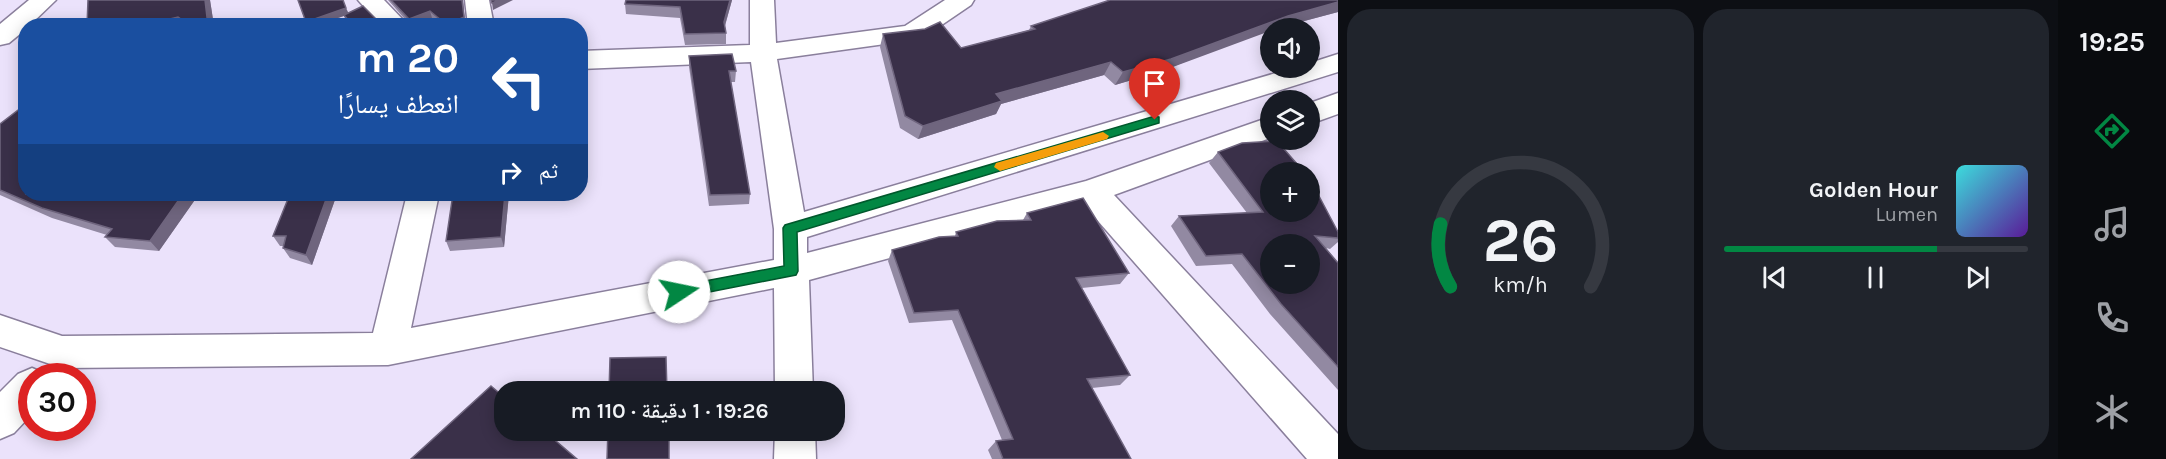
<!DOCTYPE html>
<html lang="ar">
<head>
<meta charset="utf-8">
<style>
	:root { --surface:#171b24; --page:#20242c; --text:#f1f3f6; --muted:#9ea1a6; --line:#363941; --accent:#028743 }
	body { margin:0; font-family:Karla,"Noto Naskh Arabic",sans-serif; background:var(--page); color:var(--text); direction:rtl; height:100vh; display:flex; flex-direction:column; font-size:22px; white-space:nowrap }
	* { box-sizing:border-box; margin:0 }
	p { font-size:20px; color:var(--muted) }
	.icon { flex:none; width:33px; height:33px; fill:none; stroke:currentColor; stroke-width:2; stroke-linecap:round; stroke-linejoin:round }
	.map { position:relative; flex:1; overflow:hidden; direction:ltr }
	.panel { display:flex; flex-direction:column; gap:9px; padding:9px; background:#0d0f14; width:720px }
	.panel>* { flex:none }
	.banner { position:absolute; left:18px; top:18px; width:570px; height:183px; border-radius:24px; box-shadow:0 3px 15px #0003; direction:rtl; background:#1a4fa0; color:#fff; overflow:hidden }
	.controls { position:absolute; left:1260px; top:18px; display:grid; gap:12px }
	.controls a { display:grid; place-items:center; width:60px; height:60px; border-radius:50%; background:var(--surface); box-shadow:0 3px 15px #0003; font-size:30px }
	.speed { position:absolute; left:18px; top:363px; display:flex; gap:12px; font-size:30px; font-weight:700; text-align:center }
	.speed>* { display:grid; place-content:center; width:78px; height:78px; border-radius:50%; background:var(--surface); box-shadow:0 3px 15px #0003; line-height:1 }
	.speed .limit { border:9px solid #d22; background:#fff; color:#111 }
	.pin { position:absolute; display:grid; place-items:center; width:51px; height:51px; color:#fff; margin:-62px -26px; border-radius:50% 50% 50% 0; rotate:-45deg; box-shadow:0 0 6px #0007 }
	.pin .icon { rotate:45deg }
	.me { position:absolute; width:66px; margin:-33px; rotate:79deg; stroke-linejoin:round; filter:drop-shadow(0 0 4px #0008) }
	.turn { display:flex; align-items:center; gap:21px; height:126px; padding:0 30px; font-size:27px }
	.turn .icon { width:78px; height:78px; stroke-width:2.5 }
	.turn b { display:block; font-size:42px; line-height:51px }
	.then { display:flex; align-items:center; height:57px; padding:0 30px; background:#0003; gap:12px; font-size:22px }
	.panel .widget { flex:1; display:flex; flex-direction:column; justify-content:center; gap:9px; min-width:0; padding:0 21px; border-radius:24px; background:var(--page) }
	.panel .dial { align-items:center; gap:0 }
	.dial svg { height:156px; overflow:visible; fill:none; stroke:var(--line); stroke-width:7; stroke-linecap:round; text-anchor:middle }
	.dial text { fill:var(--text); stroke:none }
	.song { display:flex; align-items:center; gap:18px }
	.cover { width:72px; height:72px; border-radius:9px; background:linear-gradient(135deg,hsl(180 70% 55%),hsl(270 70% 35%)) }
	.played { height:6px; border-radius:3px; background:linear-gradient(90deg,var(--accent) 70%,var(--line) 70%) }
	.keys { display:flex; justify-content:space-around; direction:ltr }
	.panel .tiles { flex:1; display:grid; gap:9px; grid-template-columns:repeat(2,1fr) }
	.trip { position:absolute; left:494px; top:381px; width:351px; height:60px; border-radius:24px; background:var(--surface); box-shadow:0 3px 15px #0003; font-weight:600; line-height:60px; text-align:center; direction:rtl }
	main { display:flex; flex:1; min-height:0 }
	.tab-bar { display:flex; flex-direction:column; width:108px; justify-content:space-around; align-items:center; background:#090b0e; color:var(--muted) }
	.tab-bar .icon { width:42px; height:42px }
	.tab-bar .active { color:var(--accent) }
	.tab-bar b { font-size:27px; color:var(--text) }
	.map>svg:first-child { display:block }
</style>
</head>
<body>
<main>
<nav class="tab-bar">
<b>19:25</b>
<svg class="icon active" aria-label="directions" viewBox="0 0 24 24"><path d="M12 3l9 9-9 9-9-9zM9 14v-3h6M13 9l2 2-2 2"/></svg>
<svg class="icon" aria-label="music" viewBox="0 0 24 24"><path d="M9 18V5l10-2v13"/><circle cx="6" cy="18" r="3"/><circle cx="16" cy="16" r="3"/></svg>
<svg class="icon" aria-label="phone" viewBox="0 0 24 24"><path d="M5 4h4l2 5-3 2q2 4 5 5l2-3 5 2v4C11 20 4 13 5 4z"/></svg>
<svg class="icon" aria-label="climate" viewBox="0 0 24 24"><path d="M12 3v18M4 7l16 10M4 17L20 7"/></svg>
</nav>
<section class="panel">
<div class="tiles">
<div class="widget">
<div class="song"><i class="cover"></i><div><b>Golden Hour</b><p>Lumen</p></div></div>
<div class="played"></div>
<div class="keys"><svg class="icon" aria-label="previous" viewBox="0 0 24 24"><path d="M18 5L8 12l10 7zM5 5v14"/></svg><svg class="icon" aria-label="pause" viewBox="0 0 24 24"><path d="M8 5v14M16 5v14"/></svg><svg class="icon" aria-label="next" viewBox="0 0 24 24"><path d="M6 5l10 7-10 7zM19 5v14"/></svg></div>
</div>
<div class="widget dial"><svg viewBox="0 0 100 80">
<path d="M14 69A42 42 0 1 1 86 69"/>
<path d="M14 69A42 42 0 0 1 9 37" stroke="#028743"/>
<text x="50" y="56" font-size="32" font-weight="700">26</text>
<text x="50" y="72" font-size="11">km/h</text>
</svg></div>
</div>
</section>
<div class="map">
<svg width="1338" height="459" viewBox="0 0 1338 459">
	<rect width="100%" height="100%" fill="#ebe2fb"/>
	<g fill="none" stroke-linecap="round" stroke-linejoin="round">
		<g stroke="#8a7f9c" stroke-width="3">
			<g id="minor">
				<polygon points="29,0 56,0 29,26 26,26 26,29 9,43 0,45 0,24"/>
				<polygon points="358,0 384,0 409,26 381,26"/>
				<polygon points="465,0 489,0 494,26 468,26"/>
				<polygon points="750,0 774,0 776,43 905,26 945,0 974,0 971,5 921,39 777,59 804,212 1293,68 1310,68 1310,63 1338,54 1338,72 807,237 807,253 1086,181 1270,117 1270,138 1114,195 1338,434 1338,459 1307,459 1084,205 809,280 813,392 775,392 774,288 388,365 62,368 0,347 0,315 62,336 373,333 407,194 439,194 411,328 774,260 774,229 751,62 580,69 580,51 750,45"/>
				<polygon points="1338,93 1338,114 1310,124 1310,103"/>
				<polygon points="32,368 46,374 47,376 32,376 32,414 14,433 0,439 0,392 18,374"/>
				<polygon points="775,430 815,430 816,459 774,459"/>
			</g>
		</g>
		<use href="#minor" fill="#fff" fill-rule="evenodd"/>
	</g>
	<g fill="#9289a2">
		<polygon points="210,0 214,26 87,26"/>
		<polygon points="298,0 348,13 379,22 402,22 403,26 350,26 346,21 344,16 315,26 307,26"/>
		<polygon points="388,0 463,0 465,23 460,26 442,26 432,18 411,26"/>
		<polygon points="732,0 725,26 726,33 726,44 685,45 680,18 626,14 625,4"/>
		<polygon points="1338,0 1338,12 1278,28 1270,28 1162,71 1115,85 1104,75 1001,104 996,114 918,139 900,128 880,47 883,34 961,48 1029,30 1031,26"/>
		<polygon points="689,56 736,71 735,82 731,82 750,194 749,204 709,206 689,67"/>
		<polygon points="0,124 26,194 199,194 159,251 115,247 105,237 107,235 52,218 0,195"/>
		<polygon points="1218,152 1338,232 1338,242 1330,249 1326,248 1338,263 1338,390 1270,314 1232,264 1196,266 1171,226 1179,216 1247,213 1209,163"/>
		<polygon points="290,194 337,194 312,265 290,258 283,248 284,246 280,246 273,236"/>
		<polygon points="509,194 504,247 450,251 446,241"/>
		<polygon points="1027,213 1129,273 1120,284 1082,288 1130,375 1120,385 1092,388 1131,459 992,459 988,450 996,441 1002,440 952,320 909,323 888,261 892,250 955,236 956,232 1023,220"/>
	</g>
	<g fill="#6f657e">
		<polygon points="205,0 210,0 214,26 208,26"/>
		<polygon points="462,0 463,0 465,23 460,26 447,26"/>
		<polygon points="499,0 513,0 493,10 492,3"/>
		<polygon points="730,0 732,0 723,32 724,22"/>
		<polygon points="1338,2 1338,12 1278,28 1270,28 1270,31 1162,71 1115,85 1123,72 1288,16"/>
		<polygon points="346,8 349,14 315,26 307,26 306,22"/>
		<polygon points="430,11 432,18 411,26 409,19"/>
		<polygon points="178,17 183,26 141,26"/>
		<polygon points="402,22 403,26 393,26"/>
		<polygon points="1111,62 1104,75 1001,104 996,114 918,139 923,126 996,94"/>
		<polygon points="183,194 199,194 159,251 150,241"/>
		<polygon points="328,194 337,194 312,265 306,255"/>
		<polygon points="505,194 509,194 504,247 501,237"/>
	</g>
	<g fill="#3a3049" stroke="#6f657e" stroke-width="1.5" fill-rule="evenodd">
		<polygon points="88,0 205,0 208,26 191,26 178,17 141,26 87,26"/>
		<polygon points="298,0 343,0 346,8 306,22"/>
		<polygon points="391,0 462,0 464,17 447,25 430,11 409,19"/>
		<polygon points="491,0 499,0 492,3"/>
		<polygon points="626,0 730,0 724,22 726,33 685,34 680,7 625,4"/>
		<polygon points="1110,0 1338,0 1338,2 1288,16 1171,59 1123,72 1111,62 996,94 1002,101 923,126 905,116 883,34 925,29 940,22 961,48 1035,29 1031,26"/>
		<polygon points="363,6 379,22 402,22 393,26 353,26 344,15"/>
		<polygon points="732,54 736,71 729,71 750,194 710,195 689,56"/>
		<polygon points="26,104 26,194 183,194 150,241 105,237 112,229 42,208 0,190 0,124"/>
		<path d="M1277,141L1304,172H1270V212H1310V179L1338,232V238L1315,236L1338,263V367L1281,304L1242,254L1206,256L1179,216L1263,212L1218,152L1242,143ZM1270,244H1310V284H1270Z"/>
		<polygon points="290,194 328,194 306,255 283,248 286,236 273,236"/>
		<polygon points="453,194 505,194 501,237 446,241"/>
		<polygon points="1083,198 1129,273 1076,278 1130,375 1087,379 1131,459 1003,459 996,441 1013,439 958,310 914,313 892,250 939,237 958,236 956,232 997,221 1031,220 1027,213"/>
		<polygon points="666,357 667,392 609,392 610,358"/>
		<polygon points="491,386 504,397 504,430 543,430 577,459 411,459"/>
		<polygon points="608,430 669,430 669,459 607,459"/>
	</g>
	<polygon fill="#028743" stroke="#01582c" stroke-width="1.5" points="1155,116 1159,117 1159,123 797,232 798,271 796,275 679,298 674,297 671,292 674,288 679,286 784,266 783,228 785,225"/>
	<polygon fill="#f59e0b" points="1103,132 1109,136 1107,139 1000,171 994,167 996,163"/>
</svg>
<div class="controls">
<a><svg class="icon" aria-label="sound" viewBox="0 0 24 24"><path d="M4 9h4l5-4v14l-5-4H4zM17 9q2 3 0 6"/></svg></a>
<a><svg class="icon" aria-label="layers" viewBox="0 0 24 24"><path d="M12 4l9 5-9 5-9-5zM3 14l9 5 9-5"/></svg></a>
<a>+</a>
<a>−</a>
</div>
<div class="speed"><div class="limit">30</div></div>
<div class="pin" style="left:1155px;top:120px;background:#d93025"><svg class="icon" aria-label="arrive" viewBox="0 0 24 24"><path d="M6 21V4h12l-3 4 3 4H6"/></svg></div>
<svg class="me" style="left:679px;top:292px" viewBox="-20 -20 40 40"><circle r="19" fill="#fff"/><path d="M0-13L10 11 0 6-10 11z" fill="#028743"/></svg>
<div class="trip">19:26 · 1 دقيقة · 110 m</div>
<div class="banner">
<div class="turn"><svg class="icon" aria-label="left" viewBox="0 0 24 24"><path d="M17 20v-9H6M10 6l-5 5 5 5"/></svg><div><b>20 m</b>انعطف يسارًا</div></div>
<div class="then">ثم<svg class="icon" aria-label="right" viewBox="0 0 24 24"><path d="M7 20v-9h11M14 6l5 5-5 5"/></svg></div>
</div>
</div>
</main>
</body>
</html>
